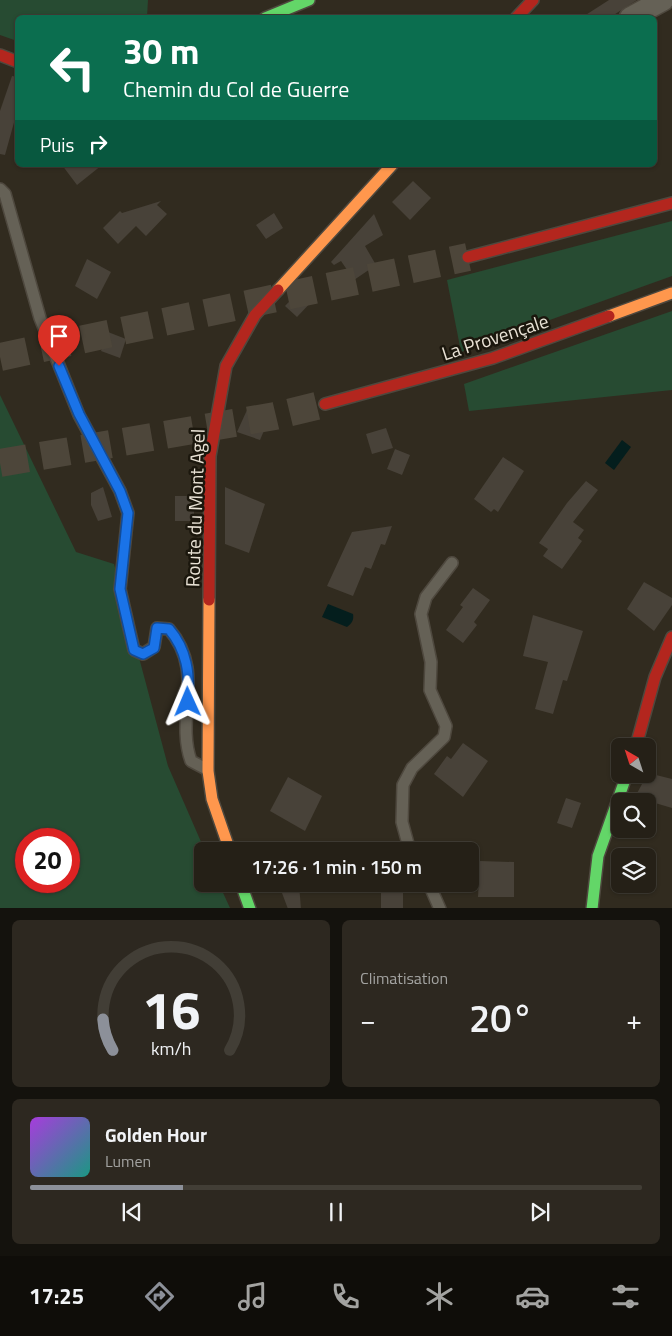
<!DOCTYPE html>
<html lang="fr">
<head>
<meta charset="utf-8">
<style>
	:root { --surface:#252017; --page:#2d2820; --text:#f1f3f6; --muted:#a3a3a1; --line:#423e36; --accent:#8c9099 }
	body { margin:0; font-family:"Titillium Web",sans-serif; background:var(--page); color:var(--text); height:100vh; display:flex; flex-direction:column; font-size:19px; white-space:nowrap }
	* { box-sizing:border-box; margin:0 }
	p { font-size:16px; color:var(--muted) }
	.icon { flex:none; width:28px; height:28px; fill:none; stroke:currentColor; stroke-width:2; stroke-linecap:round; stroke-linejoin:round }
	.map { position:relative; height:908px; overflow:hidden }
	.sheet { display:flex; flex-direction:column; gap:12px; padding:12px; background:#14120d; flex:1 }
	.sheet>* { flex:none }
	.hud { position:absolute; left:15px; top:15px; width:642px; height:152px; border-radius:8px; box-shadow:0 1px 4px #0004,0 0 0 1px var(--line); background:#0b6e4f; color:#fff; overflow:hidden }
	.needle { width:32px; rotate:321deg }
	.fabs { position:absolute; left:611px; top:738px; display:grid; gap:10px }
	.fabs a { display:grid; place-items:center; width:45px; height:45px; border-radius:8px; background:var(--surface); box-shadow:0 1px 4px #0004,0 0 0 1px var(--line); font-size:25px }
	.speed { position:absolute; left:15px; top:828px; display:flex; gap:10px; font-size:25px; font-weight:700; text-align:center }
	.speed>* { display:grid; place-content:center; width:65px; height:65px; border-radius:50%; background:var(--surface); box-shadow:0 1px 4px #0004,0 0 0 1px var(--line); line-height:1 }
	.speed .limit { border:8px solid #d22; background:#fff; color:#111 }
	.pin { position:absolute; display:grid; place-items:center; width:42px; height:42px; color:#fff; margin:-51px -21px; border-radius:50% 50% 50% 0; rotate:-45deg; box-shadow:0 0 5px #0007 }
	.pin .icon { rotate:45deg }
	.me { position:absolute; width:55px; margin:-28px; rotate:359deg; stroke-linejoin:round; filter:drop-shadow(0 0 4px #0008) }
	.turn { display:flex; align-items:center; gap:18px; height:105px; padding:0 25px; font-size:22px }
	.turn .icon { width:65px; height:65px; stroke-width:2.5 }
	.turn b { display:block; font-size:35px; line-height:42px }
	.then { display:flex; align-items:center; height:48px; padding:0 25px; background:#0003; gap:10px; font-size:19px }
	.big { font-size:38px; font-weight:600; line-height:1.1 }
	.sheet .tile { flex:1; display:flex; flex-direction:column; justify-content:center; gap:8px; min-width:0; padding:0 18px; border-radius:8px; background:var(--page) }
	.sheet .dial { align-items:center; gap:0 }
	.dial svg { height:130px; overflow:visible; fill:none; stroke:var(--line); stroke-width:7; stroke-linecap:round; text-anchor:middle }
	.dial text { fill:var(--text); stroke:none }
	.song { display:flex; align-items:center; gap:15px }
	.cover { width:60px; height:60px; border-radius:8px; background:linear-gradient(135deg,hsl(280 70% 55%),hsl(170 70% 35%)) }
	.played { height:5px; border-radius:2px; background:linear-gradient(90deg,var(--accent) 25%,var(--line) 25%) }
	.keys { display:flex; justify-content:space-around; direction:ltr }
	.heat { display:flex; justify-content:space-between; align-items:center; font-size:28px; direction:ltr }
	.sheet .tiles { flex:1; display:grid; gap:12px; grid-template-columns:1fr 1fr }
	.tile:last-child { grid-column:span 2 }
	.trip { position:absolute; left:194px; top:842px; width:285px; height:50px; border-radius:8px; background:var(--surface); box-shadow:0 1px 4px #0004,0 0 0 1px var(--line); font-weight:600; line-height:50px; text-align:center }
	.menu { display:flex; height:80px; justify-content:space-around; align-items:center; background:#0f0d09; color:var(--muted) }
	.menu .icon { width:35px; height:35px }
	.menu .active { color:var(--accent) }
	.menu b { font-size:22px; color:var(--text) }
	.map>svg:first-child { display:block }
</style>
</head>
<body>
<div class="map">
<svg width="672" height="909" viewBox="0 0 672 909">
	<rect width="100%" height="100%" fill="#312b1f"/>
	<g fill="#274b32" fill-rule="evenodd">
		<polygon points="0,0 148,0 147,17 18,18 17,41 0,35"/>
		<polygon points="672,221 672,276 461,352 447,280"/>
		<polygon points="672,311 672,390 469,411 464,384"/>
		<path d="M0,395L76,552L114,564L168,766L205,851H202V884H219L230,908H0ZM26,839H69V881H26Z"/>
	</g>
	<g fill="#041e1d">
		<polygon points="622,440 631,447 614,470 605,463"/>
		<path d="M328,604L353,614C354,620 352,623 347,627L322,617Z"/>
	</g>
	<g fill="#484239">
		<polygon points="609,0 637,0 609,18 581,18"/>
		<polygon points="12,76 18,77 18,108 5,155 0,154 0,111"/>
		<polygon points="62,165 102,165 77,185"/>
		<polygon points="413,181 431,198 410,220 392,202"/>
		<polygon points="161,201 157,205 167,214 146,236 136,226 118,244 103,228 120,211 122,213"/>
		<polygon points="274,213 283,228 266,239 256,225"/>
		<polygon points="374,214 383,235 365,246 376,265 354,280 341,261 334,265 331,262"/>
		<polygon points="87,259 111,272 97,299 75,286"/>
		<polygon points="303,287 315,298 297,317 285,306"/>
		<polygon points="108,332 126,339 120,358 101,351"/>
		<polygon points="247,410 269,419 260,440 237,432"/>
		<polygon points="386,428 393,448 372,454 366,434"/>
		<polygon points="395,449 410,455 402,475 387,469"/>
		<polygon points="503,457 524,471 498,512 494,509 491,512 474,499"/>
		<polygon points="586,481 598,490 573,522 584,530 578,538 582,541 562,569 543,556 548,549 539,543 567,503"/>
		<polygon points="103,487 112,517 98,521 91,505 91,493"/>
		<polygon points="225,487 265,504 249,553 225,544"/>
		<rect x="175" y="496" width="19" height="25"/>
		<polygon points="392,526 385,545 381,544 371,569 365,567 353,596 327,586 352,532"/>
		<polygon points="644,582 672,598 672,605 654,631 627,609"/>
		<polygon points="473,588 490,600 474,622 477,625 463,643 446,630 463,607 460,605"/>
		<polygon points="533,615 583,631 567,681 563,680 553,714 535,709 548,662 523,656"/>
		<polygon points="463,743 488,761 463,797 434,774 447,756 451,759"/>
		<polygon points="648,773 672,779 672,808 635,797"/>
		<polygon points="288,777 322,796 305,831 270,811"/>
		<polygon points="566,798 581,803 572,828 557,823"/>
		<polygon points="480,861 514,862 514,897 478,897"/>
		<polygon points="281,884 299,884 301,909 288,909 282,893"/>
		<rect x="381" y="884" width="22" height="25"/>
	</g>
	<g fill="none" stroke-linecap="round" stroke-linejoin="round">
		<g stroke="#4d463a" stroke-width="28" stroke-dasharray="28 14" stroke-linecap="butt">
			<polyline points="0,357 468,257"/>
			<polyline points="0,463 275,416 325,404"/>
		</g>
		<g stroke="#4e483e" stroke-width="14">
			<g id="lane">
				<path d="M0,189L5,194L40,318L79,415L120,491L128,513L120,589L134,650L143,654L154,647L157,628L169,629C206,672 175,716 191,761L208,770"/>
				<polyline points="410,851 402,822 403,785 412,768 444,737 446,726 430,690 431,662 421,614 426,597 452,563"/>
				<polyline points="429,884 440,909"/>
			</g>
		</g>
		<g stroke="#4e483e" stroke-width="24">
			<polyline id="street" points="630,18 663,0"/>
		</g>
		<g stroke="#4e483e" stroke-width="14">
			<g id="fast">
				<polyline points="265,18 309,0"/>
				<polyline points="241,884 250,909"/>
				<polyline points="592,909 598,856 627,774"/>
			</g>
		</g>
		<g stroke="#4e483e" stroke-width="14">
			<g id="slow">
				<polyline points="278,290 392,165"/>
				<polyline points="609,316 672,293"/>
				<polyline points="209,600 208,771 212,799 230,851"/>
			</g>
		</g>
		<g stroke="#4e483e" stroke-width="14">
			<g id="jam">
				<polyline points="516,18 533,0"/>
				<polyline points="0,55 18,62"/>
				<polyline points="468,257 672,203"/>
				<polyline points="325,404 493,358 609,316"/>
				<polyline points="209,600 210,456 226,366 255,315 278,290"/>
				<polyline points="636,746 655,677 672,637"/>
			</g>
		</g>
		<use href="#lane" stroke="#656156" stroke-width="11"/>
		<use href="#street" stroke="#656156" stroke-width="21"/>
		<use href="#fast" stroke="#63d668" stroke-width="11"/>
		<use href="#slow" stroke="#ff974d" stroke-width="11"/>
		<use href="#jam" stroke="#b3261e" stroke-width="11"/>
	</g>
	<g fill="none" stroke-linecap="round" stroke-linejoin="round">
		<g stroke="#114b97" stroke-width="12">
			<path id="route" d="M59,366L79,414L120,491L128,513L120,589L134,650L143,654L154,648L157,628L169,629C187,650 190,674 188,702"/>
		</g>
		<use href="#route" stroke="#1a73e8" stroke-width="9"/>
	</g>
	<g text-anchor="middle" stroke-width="5" stroke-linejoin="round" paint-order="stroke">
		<g font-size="19" fill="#e9e2d5" stroke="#1b170d">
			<text transform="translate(495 337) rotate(-18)" y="7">La Provençale</text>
			<text transform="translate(195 508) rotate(-88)" y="7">Route du Mont Agel</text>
		</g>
	</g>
</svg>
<div class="fabs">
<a><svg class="needle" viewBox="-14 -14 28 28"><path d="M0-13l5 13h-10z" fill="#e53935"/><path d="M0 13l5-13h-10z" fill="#a3a3a1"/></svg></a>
<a><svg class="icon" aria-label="search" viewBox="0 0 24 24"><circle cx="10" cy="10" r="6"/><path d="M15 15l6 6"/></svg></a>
<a><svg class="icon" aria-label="layers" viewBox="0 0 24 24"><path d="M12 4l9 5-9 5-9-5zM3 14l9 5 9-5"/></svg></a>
</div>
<div class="speed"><div class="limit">20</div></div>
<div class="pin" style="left:59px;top:366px;background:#d93025"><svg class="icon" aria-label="arrive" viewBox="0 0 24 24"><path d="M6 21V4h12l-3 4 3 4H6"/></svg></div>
<svg class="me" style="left:188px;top:702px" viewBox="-20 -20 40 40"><path d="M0-17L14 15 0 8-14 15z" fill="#1a73e8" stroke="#fff" stroke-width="4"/></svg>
<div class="trip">17:26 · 1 min · 150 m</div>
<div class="hud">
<div class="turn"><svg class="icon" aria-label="left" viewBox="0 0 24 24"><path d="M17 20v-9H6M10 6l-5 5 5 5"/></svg><div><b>30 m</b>Chemin du Col de Guerre</div></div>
<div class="then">Puis<svg class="icon" aria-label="right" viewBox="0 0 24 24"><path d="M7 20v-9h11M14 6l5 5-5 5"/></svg></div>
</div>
</div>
<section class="sheet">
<div class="tiles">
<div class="tile dial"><svg viewBox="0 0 100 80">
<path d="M14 69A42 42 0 1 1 86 69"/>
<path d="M14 69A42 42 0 0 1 8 50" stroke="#8c9099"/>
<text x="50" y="56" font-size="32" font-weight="700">16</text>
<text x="50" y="72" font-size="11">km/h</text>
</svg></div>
<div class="tile"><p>Climatisation</p>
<div class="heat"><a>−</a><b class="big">20°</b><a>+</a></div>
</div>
<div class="tile">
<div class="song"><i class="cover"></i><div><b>Golden Hour</b><p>Lumen</p></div></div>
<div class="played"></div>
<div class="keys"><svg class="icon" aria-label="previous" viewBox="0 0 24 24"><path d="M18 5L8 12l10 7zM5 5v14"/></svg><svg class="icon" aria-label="pause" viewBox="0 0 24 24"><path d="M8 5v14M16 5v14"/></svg><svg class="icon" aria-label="next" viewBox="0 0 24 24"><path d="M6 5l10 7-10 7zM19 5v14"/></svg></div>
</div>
</div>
</section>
<nav class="menu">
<b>17:25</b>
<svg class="icon active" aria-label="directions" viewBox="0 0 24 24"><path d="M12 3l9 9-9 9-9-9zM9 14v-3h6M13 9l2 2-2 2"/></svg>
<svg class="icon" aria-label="music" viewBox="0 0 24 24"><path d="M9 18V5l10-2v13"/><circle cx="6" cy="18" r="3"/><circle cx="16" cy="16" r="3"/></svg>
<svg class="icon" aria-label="phone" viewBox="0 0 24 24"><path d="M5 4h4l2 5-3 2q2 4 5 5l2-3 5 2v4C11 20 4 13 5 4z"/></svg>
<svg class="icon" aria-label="climate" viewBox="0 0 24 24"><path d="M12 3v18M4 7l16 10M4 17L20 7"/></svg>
<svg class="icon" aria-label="car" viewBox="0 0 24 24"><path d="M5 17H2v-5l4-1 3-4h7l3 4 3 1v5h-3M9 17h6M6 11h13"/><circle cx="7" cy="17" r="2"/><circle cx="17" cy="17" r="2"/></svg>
<svg class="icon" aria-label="filters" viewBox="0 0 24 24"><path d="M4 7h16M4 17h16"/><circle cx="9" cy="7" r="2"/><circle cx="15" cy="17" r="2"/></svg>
</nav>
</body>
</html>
